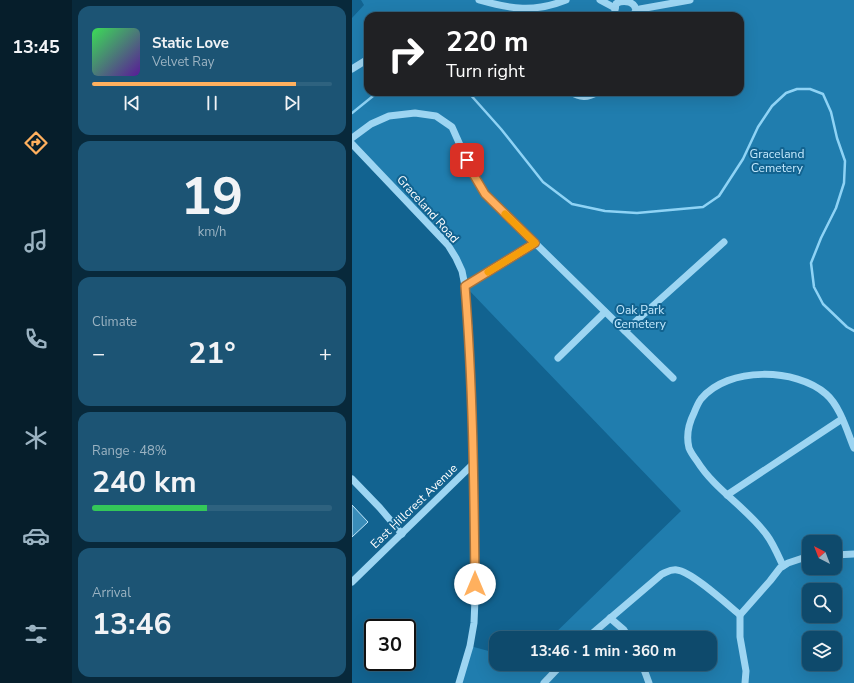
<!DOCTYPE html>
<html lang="en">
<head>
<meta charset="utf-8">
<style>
	:root { --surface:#0e4a6c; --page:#1c5474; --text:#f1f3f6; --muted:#9bb3c2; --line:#2e627f; --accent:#ffb05e }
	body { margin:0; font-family:"Nunito Sans",sans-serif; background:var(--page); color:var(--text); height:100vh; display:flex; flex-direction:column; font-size:15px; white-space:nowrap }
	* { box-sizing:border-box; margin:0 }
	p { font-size:13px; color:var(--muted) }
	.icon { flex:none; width:22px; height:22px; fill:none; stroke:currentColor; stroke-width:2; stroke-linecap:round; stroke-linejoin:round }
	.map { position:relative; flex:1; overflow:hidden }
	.sheet { display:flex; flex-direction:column; gap:6px; padding:6px; background:#08293b; width:280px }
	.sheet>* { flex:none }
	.hud { position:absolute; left:12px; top:12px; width:380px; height:84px; border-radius:12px; box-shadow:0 4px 16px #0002,0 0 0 1px var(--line); background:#202124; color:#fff; overflow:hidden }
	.needle { width:26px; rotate:318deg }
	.fabs { position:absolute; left:450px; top:535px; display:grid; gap:8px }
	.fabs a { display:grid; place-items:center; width:40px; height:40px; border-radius:8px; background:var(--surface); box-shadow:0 4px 16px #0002,0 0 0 1px var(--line); font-size:20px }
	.speed { position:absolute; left:12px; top:619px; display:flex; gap:8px; font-size:20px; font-weight:700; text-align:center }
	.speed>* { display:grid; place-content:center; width:52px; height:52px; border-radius:50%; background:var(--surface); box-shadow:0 4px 16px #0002,0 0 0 1px var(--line); line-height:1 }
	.speed .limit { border:2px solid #111; border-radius:6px; background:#fff; color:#111 }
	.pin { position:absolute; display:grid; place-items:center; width:34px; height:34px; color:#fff; margin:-17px; border-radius:8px; box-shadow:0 2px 6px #0006 }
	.me { position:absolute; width:44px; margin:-22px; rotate:0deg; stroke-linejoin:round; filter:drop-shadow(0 0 3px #0008) }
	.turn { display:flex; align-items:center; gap:14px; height:84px; padding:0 16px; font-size:18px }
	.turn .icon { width:52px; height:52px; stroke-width:2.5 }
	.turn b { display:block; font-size:28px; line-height:34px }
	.big { font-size:30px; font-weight:700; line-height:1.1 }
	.sheet .card { flex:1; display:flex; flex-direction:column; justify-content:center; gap:6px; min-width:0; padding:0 14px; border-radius:12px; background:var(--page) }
	.sheet .dial { align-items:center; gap:0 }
	.dial b { font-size:52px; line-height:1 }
	.song { display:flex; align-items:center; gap:12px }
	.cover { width:48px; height:48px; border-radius:6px; background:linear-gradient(135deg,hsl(130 70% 55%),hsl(270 70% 35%)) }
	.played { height:4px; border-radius:2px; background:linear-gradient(90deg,var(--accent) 85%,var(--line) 85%) }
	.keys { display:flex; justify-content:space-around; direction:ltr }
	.heat { display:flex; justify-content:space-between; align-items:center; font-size:22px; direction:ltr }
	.charge { height:6px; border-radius:3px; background:linear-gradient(90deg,#34c759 48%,var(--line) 0) }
	.trip { position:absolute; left:137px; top:631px; width:228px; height:40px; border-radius:12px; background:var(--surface); box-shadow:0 4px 16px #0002,0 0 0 1px var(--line); font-weight:700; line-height:40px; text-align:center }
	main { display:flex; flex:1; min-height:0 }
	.tab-bar { display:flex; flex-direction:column; width:72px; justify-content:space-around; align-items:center; background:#061e2b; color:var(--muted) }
	.tab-bar .icon { width:28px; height:28px }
	.tab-bar .selected { color:var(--accent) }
	.tab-bar b { font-size:18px; color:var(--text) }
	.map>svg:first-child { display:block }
</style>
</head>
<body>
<main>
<nav class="tab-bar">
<b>13:45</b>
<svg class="icon selected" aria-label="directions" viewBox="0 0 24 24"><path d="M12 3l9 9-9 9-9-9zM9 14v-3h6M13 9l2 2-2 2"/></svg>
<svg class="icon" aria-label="music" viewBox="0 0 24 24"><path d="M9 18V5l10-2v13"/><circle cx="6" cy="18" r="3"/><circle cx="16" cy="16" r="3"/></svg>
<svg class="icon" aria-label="phone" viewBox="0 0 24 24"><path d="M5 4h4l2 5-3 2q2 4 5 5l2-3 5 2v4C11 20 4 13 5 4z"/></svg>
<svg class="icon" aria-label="climate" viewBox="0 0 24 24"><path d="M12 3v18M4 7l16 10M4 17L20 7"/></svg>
<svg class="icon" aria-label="car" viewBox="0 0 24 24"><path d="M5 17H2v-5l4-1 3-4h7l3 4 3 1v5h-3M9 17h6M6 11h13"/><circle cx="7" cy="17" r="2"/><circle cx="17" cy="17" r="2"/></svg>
<svg class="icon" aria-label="filters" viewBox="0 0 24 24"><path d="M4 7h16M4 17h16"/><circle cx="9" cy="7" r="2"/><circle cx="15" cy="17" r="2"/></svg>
</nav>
<section class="sheet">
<div class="card">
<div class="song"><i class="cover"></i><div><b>Static Love</b><p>Velvet Ray</p></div></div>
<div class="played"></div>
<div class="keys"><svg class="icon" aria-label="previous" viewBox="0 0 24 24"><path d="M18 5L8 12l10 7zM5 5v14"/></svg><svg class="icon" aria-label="pause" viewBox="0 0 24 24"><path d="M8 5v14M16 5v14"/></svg><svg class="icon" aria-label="next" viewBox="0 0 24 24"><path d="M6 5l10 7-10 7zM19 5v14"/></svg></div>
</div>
<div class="card dial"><b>19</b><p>km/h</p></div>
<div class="card"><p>Climate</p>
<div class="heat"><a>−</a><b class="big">21°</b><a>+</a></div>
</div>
<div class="card"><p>Range · 48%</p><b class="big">240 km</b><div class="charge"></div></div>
<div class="card"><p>Arrival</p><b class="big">13:46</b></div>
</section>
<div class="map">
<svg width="502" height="683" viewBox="0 0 502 683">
	<rect width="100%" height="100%" fill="#126390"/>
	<path fill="#207dae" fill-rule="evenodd" d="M9,0H502V683H106L118,646L144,653V664H358V638H198L329,511L113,286L104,258L0,144V18L12,5ZM16,16H388V92H16ZM457,542H483V568H457ZM457,590H483V616H457ZM457,638H483V664H457Z"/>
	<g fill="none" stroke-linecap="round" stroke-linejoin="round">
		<g stroke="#8fd3f5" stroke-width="2.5">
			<polyline points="116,92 149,129 191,182 220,204 253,211 285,213 351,207 367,196 391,159 406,127 420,106 434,93 445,89 458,89 471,94 479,112 485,138 493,161 492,183 484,208 469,238 459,263 462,287 471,304 495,327 502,331"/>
			<polyline points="0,113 26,92"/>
		</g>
	</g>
	<polygon fill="#3a8db9" stroke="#c4e9fd" points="0,505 16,522 0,537"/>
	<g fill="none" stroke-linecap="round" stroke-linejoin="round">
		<g stroke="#9dd5f2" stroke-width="7">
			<path d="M127,0C159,9 182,13 214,0"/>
			<polyline points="248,0 263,8"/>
			<path d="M265,3C272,0 284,1 284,12"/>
			<polyline points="262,16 264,4"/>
			<polyline points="278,16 288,9 338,0"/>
			<polyline points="0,69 16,59"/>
			<path d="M219,92C229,99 236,97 246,92"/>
			<polyline points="0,138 19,124 37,116 63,113 84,116 100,127 120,172 133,194 321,378"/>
			<polyline points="0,144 96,245 104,258 110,271 113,286 117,329 122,463 123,599 122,623 118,646 107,683"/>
			<polyline points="113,286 183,243"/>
			<polyline points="273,331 372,242"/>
			<polyline points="206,358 253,312"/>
			<polyline points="0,479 28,508 50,534"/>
			<polyline points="375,495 490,419"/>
			<polyline points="483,555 502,554"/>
			<path d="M431,566C426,555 421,543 414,534C394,507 363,490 345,461C342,457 339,453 337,448C334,436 337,423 342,413C344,408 346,403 349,399C376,366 444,368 474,394C488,406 495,431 502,448"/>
			<polyline points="0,582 122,463"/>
			<polyline points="388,615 418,581 428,568 436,563 451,558 457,557"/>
			<polyline points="258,618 272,630 277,638"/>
			<path d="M235,638L310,574C315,572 319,569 325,570C339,571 376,605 388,615V637L394,671L393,683"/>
			<polyline points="290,664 297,683"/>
			<polyline points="192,683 210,664"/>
		</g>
	</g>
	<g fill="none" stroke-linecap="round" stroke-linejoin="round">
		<g stroke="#a6723d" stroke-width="10">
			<path id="route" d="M115,160L120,172L133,194L183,243L113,286C121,385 122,485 123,584"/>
		</g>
		<use href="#route" stroke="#ffb05e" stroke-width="7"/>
		<polyline stroke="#f59e0b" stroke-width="7" points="136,272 183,243 153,214"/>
	</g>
	<g text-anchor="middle" stroke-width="4" stroke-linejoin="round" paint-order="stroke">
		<g font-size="12" fill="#c4e9fd" stroke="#126390">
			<text x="425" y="158">Graceland<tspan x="425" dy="14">Cemetery</tspan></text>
			<text x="288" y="314">Oak Park<tspan x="288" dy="14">Cemetery</tspan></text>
		</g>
		<g font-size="12" fill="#fff" stroke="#126390">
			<text transform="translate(76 209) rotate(48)" y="4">Graceland Road</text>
			<text transform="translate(62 506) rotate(-44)" y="4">East Hillcrest Avenue</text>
		</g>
	</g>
</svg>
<div class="fabs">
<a><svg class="needle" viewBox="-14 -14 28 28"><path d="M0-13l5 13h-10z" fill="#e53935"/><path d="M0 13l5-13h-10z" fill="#9bb3c2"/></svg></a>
<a><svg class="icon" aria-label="search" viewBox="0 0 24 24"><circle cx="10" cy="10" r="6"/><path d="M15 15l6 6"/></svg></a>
<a><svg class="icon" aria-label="layers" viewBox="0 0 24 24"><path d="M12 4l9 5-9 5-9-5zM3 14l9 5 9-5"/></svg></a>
</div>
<div class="speed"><div class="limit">30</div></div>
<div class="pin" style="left:115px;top:160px;background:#d93025"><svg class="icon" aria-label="arrive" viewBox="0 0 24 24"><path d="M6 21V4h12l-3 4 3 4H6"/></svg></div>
<svg class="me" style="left:123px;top:584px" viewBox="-20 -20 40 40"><circle r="19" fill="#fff"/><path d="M0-13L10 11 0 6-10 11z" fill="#ffb05e"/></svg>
<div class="trip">13:46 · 1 min · 360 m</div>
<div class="hud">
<div class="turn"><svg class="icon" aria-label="right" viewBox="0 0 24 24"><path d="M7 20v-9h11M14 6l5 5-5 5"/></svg><div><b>220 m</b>Turn right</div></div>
</div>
</div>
</main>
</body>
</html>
